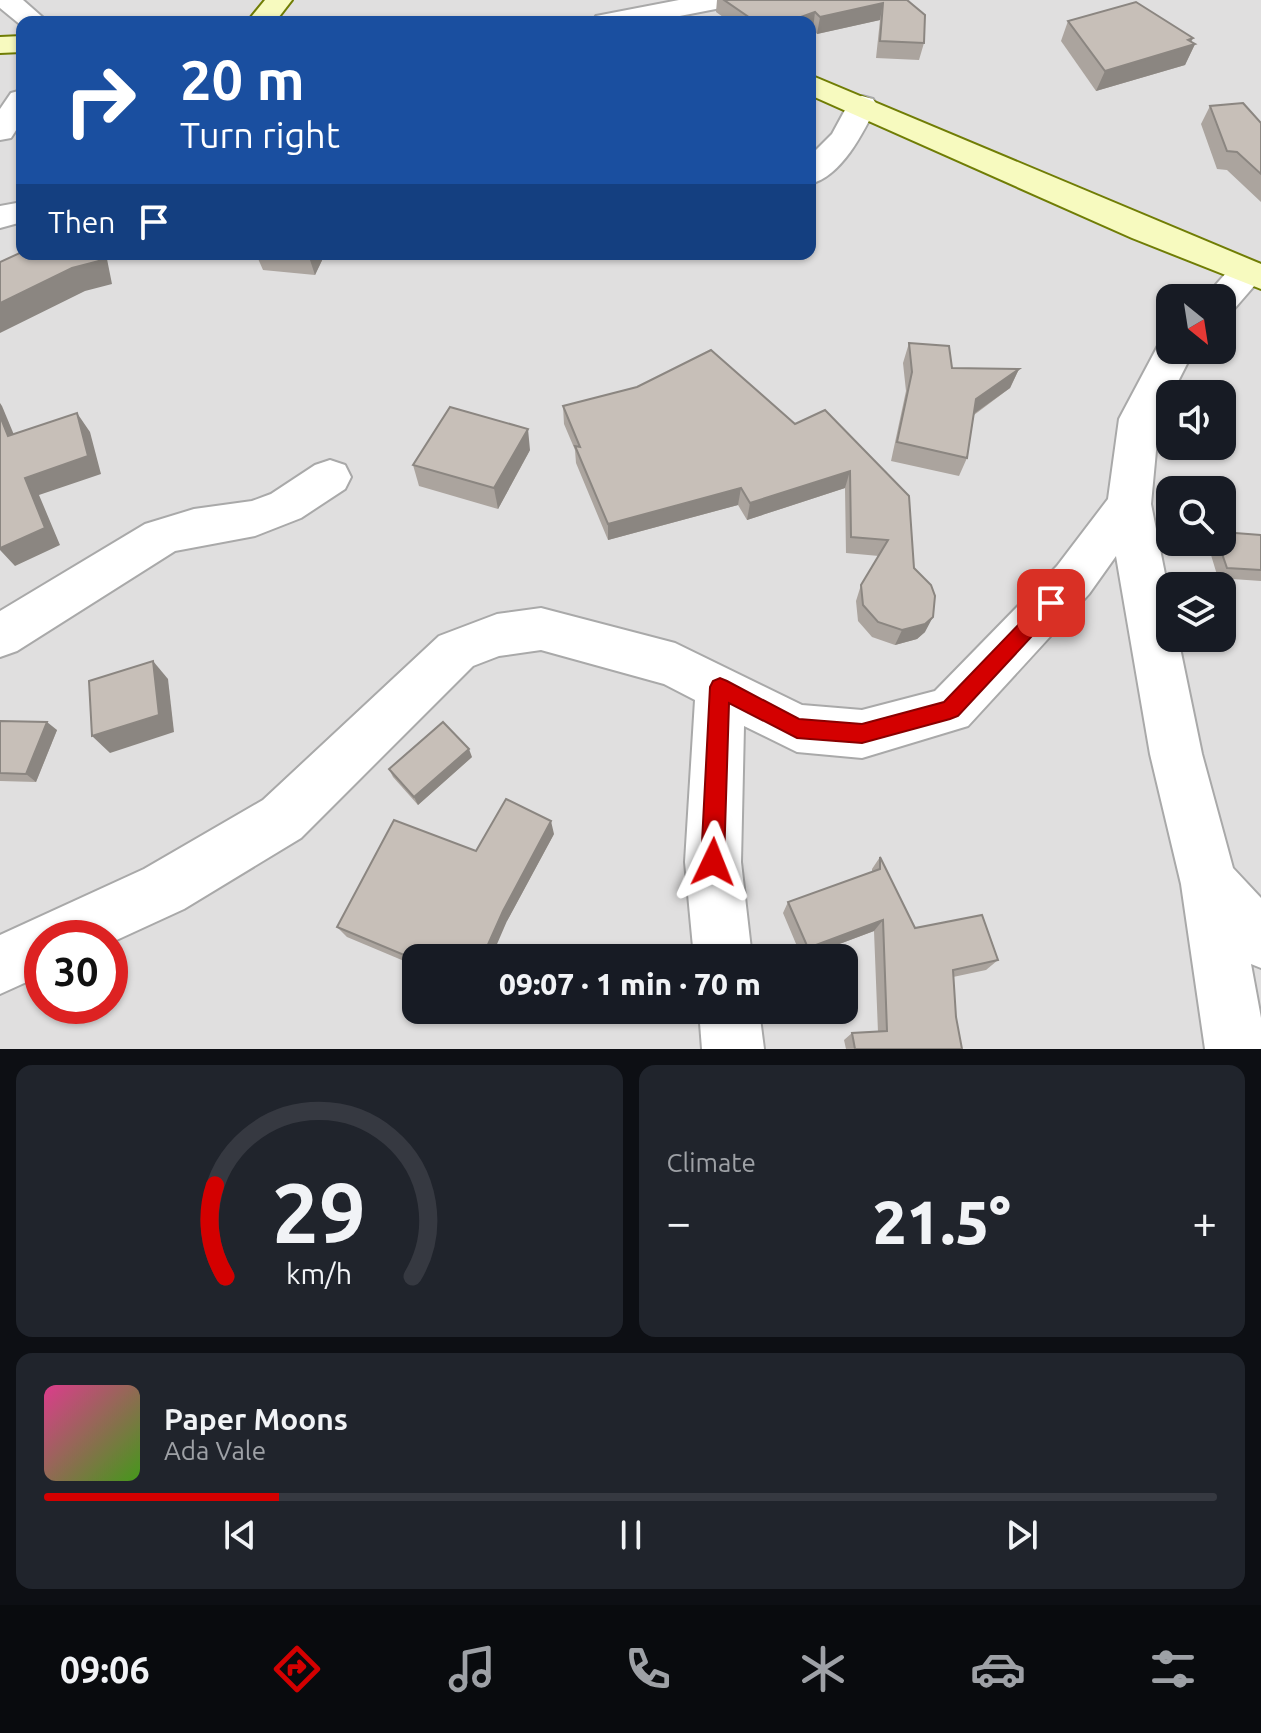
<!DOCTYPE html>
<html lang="en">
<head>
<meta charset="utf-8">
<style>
	:root { --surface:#171b24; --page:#20242c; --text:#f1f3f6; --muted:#9ea1a6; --line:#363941; --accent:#d40000 }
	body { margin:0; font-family:Ubuntu,sans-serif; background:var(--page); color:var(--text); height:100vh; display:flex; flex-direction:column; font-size:30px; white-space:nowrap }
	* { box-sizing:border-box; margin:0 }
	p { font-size:26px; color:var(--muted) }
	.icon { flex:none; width:44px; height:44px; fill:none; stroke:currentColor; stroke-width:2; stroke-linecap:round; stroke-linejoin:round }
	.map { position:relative; height:1049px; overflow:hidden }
	.panel { display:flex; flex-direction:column; gap:16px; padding:16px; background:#0d0f14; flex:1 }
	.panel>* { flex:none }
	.top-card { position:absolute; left:16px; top:16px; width:800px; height:244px; border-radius:16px; box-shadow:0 2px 6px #0004; background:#1a4fa0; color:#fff; overflow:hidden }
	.needle { width:52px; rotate:150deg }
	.controls { position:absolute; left:1156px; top:284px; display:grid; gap:16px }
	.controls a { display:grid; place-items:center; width:80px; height:80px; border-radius:16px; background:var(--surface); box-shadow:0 2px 6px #0004; font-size:40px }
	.speed { position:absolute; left:24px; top:920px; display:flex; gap:16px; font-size:40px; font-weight:700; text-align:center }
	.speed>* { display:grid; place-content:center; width:104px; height:104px; border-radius:50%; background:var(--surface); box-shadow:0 2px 6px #0004; line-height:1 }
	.speed .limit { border:12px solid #d22; background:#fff; color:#111 }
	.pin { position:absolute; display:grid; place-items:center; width:68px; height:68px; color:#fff; margin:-34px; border-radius:16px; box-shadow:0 4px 12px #0006 }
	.me { position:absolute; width:88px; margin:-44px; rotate:2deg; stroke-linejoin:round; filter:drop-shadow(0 0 6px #0008) }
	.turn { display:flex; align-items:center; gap:28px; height:168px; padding:0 32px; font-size:36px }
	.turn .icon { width:104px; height:104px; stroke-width:2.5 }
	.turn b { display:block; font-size:56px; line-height:68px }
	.then { display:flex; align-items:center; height:76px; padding:0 32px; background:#0003; gap:16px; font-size:30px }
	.big { font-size:60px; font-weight:800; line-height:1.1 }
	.panel .card { flex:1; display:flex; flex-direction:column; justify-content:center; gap:12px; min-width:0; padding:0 28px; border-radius:16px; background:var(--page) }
	.panel .dial { align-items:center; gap:0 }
	.dial svg { height:208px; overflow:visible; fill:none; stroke:var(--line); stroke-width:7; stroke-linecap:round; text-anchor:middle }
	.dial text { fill:var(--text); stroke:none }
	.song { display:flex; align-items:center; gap:24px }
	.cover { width:96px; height:96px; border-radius:12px; background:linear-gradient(135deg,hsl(330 70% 55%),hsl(100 70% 35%)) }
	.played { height:8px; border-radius:4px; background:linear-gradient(90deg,var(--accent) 20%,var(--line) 20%) }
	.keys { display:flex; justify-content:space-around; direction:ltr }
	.heat { display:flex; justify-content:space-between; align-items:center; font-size:44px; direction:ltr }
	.panel .tiles { flex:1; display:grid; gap:16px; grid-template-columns:1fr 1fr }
	.card:last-child { grid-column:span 2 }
	.trip { position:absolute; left:402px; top:944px; width:456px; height:80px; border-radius:16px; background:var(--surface); box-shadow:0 2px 6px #0004; font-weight:800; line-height:80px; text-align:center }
	.tab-bar { display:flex; height:128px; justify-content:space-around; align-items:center; background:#090b0e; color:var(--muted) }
	.tab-bar .icon { width:56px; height:56px }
	.tab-bar .current { color:var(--accent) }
	.tab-bar b { font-size:36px; color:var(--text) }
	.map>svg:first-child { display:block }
</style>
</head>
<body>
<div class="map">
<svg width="1261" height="1049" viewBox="0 0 1261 1049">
	<rect width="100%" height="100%" fill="#f2efe9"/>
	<path fill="#e0dfdf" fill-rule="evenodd" d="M0,0H1261V1049H0ZM22,22H810V254H22ZM1170,298H1222V350H1170ZM1170,394H1222V446H1170ZM1170,490H1222V542H1170ZM1170,586H1222V638H1170ZM42,938H110V1006H42ZM416,958H844V1010H416Z"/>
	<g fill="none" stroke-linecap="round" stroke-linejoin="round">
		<g stroke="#a9a9a9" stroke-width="4">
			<g id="street">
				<polygon points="0,0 23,0 48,22 22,22 22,26 0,8"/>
				<polygon points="679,0 735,0 731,6 649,22 592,22 596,16"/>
				<polygon points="22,90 22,121 11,138 0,140 0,109 11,93"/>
				<path d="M862,96L873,99L877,105C863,133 842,176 810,184V156L832,134L851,99Z"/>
				<polygon points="22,202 22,222 0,228 0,206"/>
				<polygon points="1247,260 1260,264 1261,278 1235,308 1222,311 1222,298 1204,298 1234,264"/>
				<polygon points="1170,338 1170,350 1194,350 1159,419 1151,504 1170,599 1170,638 1178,638 1202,754 1233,868 1261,898 1261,968 1251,964 1261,1018 1261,1049 1205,1049 1181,884 1150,754 1116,556 1089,594 968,726 862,758 797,752 744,726 741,862 752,958 694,958 685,862 695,700 664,684 541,650 499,656 473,666 301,838 184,909 110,943 110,938 42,938 42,975 0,994 0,935 144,869 263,800 439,636 497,614 541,608 675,643 802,705 862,710 935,691 1057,566 1108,499 1119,419 1161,340"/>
				<polygon points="330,460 345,465 351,477 345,489 301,518 255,536 175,551 17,651 0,657 0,611 145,524 194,509 252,501 271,494 315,465"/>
				<polygon points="699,1010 759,1010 764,1049 702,1049"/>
			</g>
		</g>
		<g stroke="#707d05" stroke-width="4">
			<g id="secondary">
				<polygon points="265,0 292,0 275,22 247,22"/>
				<polygon points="22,36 22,52 0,53 0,37"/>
				<polygon points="810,75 1261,264 1261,289 1132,238 810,95"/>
			</g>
		</g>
		<use href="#street" fill="#fff" fill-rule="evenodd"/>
		<use href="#secondary" fill="#f7fabf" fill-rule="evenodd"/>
	</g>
	<g fill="#aba49e">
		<polygon points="717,0 907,0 924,43 919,60 876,58 880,20 817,34 813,29 810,22 730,22 716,12"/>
		<polygon points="1068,21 1191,42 1195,44 1185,65 1096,91 1061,41"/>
		<polygon points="1210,106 1261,123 1261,202 1227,170 1217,169 1201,124"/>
		<polygon points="256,254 325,254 315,275 263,270"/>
		<polygon points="909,343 952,368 1019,369 1010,388 974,415 967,458 959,476 891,461 906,391 903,363"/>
		<polygon points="563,406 795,424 825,410 914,568 925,632 917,639 895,645 872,637 858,621 856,601 861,585 879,556 846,553 845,488 747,520 738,505 608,540 576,463 575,450 564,424"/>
		<polygon points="530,450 498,509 419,486 413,465"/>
		<polygon points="1261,535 1261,581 1218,578 1207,542 1222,542"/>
		<polygon points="0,721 57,730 36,782 0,781"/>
		<polygon points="472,757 418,805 393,777 389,769"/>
		<polygon points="554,834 507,921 416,958 416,966 347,937 337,927"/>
		<polygon points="880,857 915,928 998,960 986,970 953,977 956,1017 962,1049 846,1049 844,1040 852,1033 878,1032 874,931 802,958 783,913 788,902 872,872 872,869"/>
	</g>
	<g fill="#8b8681">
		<polygon points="883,3 880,20 817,34 820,17"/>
		<polygon points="815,12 813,29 810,30 810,22 787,22"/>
		<polygon points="1193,38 1189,46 1195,44 1185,65 1096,91 1105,71"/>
		<polygon points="98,254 106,254 112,284 85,291 0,333 0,303"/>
		<polygon points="308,254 325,254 315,275"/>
		<polygon points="1019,369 1010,388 968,418 976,399"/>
		<polygon points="0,403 2,406 22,454 8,436 0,416"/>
		<polygon points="77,413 90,432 101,474 39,495 60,545 15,566 0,550 0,548 25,478"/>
		<polygon points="528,429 530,450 498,509 494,488"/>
		<polygon points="850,471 845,488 747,520 750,503"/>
		<polygon points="741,488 738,505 608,540 608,524"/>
		<polygon points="933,617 925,632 917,639 895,645 902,630"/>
		<polygon points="153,661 168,679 174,732 110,753 92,736"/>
		<polygon points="47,722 57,730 36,782 26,774"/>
		<polygon points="469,749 472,757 418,805 414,797"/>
		<polygon points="551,821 554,834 507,921 491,958 482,958 503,911"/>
		<polygon points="883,920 874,931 802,958 808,948"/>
	</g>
	<g fill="#c7bfb8" stroke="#8b8681" stroke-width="2">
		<polygon points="724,0 907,0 925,15 924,43 880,41 883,3 820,17 815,12 787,22 756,22"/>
		<polygon points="1136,2 1193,38 1188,40 1195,44 1105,71 1068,21"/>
		<polygon points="1243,103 1261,123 1261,174 1237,152 1227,151 1210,106"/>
		<polygon points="22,252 22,254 98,254 99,261 72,268 0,303 0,262"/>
		<polygon points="909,343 949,346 952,368 1019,369 976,399 967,458 897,442 912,372"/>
		<polygon points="711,350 795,424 825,410 909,496 914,568 931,585 935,596 933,617 925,624 902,630 878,622 863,605 861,585 888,540 851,537 850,471 750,503 741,488 608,524 575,446 580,447 563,406 637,387"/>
		<polygon points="450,407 528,429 494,488 413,465"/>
		<polygon points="77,413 88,456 25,478 45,528 0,548 0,416 8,436"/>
		<polygon points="1222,532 1261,535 1261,570 1227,568 1218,542 1222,542"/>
		<polygon points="153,661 159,715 92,736 89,681"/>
		<polygon points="0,721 47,722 26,774 0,773"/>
		<polygon points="443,722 469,749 414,797 389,769"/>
		<polygon points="506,799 551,821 503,911 482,958 416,958 416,960 337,927 394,820 476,851"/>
		<polygon points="880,857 915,928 982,915 998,960 953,970 956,1017 962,1049 855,1049 852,1033 887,1031 883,920 808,948 788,902 880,869"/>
	</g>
	<polygon fill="#d40000" stroke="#8a0000" stroke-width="2" points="1051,594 1058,597 1061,603 1058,608 958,716 950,719 862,743 797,738 729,703 724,862 721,870 713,874 705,870 701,862 710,687 713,681 720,678 727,681 799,719 862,724 944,702 1045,597"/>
</svg>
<div class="controls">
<a><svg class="needle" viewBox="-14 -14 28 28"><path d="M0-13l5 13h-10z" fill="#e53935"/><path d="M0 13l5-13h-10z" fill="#9ea1a6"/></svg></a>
<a><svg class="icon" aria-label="sound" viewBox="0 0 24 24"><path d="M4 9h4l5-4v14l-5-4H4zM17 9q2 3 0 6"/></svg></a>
<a><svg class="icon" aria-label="search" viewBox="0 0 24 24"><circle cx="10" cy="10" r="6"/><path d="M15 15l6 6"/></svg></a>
<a><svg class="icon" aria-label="layers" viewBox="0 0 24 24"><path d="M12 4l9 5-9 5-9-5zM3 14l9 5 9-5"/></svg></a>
</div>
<div class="speed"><div class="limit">30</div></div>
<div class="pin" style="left:1051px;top:603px;background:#d93025"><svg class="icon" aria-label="arrive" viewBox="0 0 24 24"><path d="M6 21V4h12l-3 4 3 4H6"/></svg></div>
<svg class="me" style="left:713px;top:862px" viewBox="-20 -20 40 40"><path d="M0-17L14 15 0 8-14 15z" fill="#d40000" stroke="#fff" stroke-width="4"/></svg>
<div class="trip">09:07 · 1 min · 70 m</div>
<div class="top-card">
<div class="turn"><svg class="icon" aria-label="right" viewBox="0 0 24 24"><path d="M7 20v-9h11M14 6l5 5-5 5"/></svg><div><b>20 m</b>Turn right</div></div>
<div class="then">Then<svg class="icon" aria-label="arrive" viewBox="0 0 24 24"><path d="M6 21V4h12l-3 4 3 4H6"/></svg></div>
</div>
</div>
<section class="panel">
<div class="tiles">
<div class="card dial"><svg viewBox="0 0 100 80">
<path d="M14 69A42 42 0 1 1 86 69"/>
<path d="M14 69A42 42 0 0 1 10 34" stroke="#d40000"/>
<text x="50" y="56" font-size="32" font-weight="700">29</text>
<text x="50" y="72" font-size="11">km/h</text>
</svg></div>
<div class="card"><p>Climate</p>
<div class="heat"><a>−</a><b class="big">21.5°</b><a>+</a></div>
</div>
<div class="card">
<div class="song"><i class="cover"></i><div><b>Paper Moons</b><p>Ada Vale</p></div></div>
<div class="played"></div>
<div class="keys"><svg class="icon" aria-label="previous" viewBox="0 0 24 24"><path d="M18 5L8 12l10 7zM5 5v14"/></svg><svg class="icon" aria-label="pause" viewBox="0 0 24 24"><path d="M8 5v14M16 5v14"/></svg><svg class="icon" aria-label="next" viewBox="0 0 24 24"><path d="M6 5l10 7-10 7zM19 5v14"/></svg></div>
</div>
</div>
</section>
<nav class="tab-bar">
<b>09:06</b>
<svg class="icon current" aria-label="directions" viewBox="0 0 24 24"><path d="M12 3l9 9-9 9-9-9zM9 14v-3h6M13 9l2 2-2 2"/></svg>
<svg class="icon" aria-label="music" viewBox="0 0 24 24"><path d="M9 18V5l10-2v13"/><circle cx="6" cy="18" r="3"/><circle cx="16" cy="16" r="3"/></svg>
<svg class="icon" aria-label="phone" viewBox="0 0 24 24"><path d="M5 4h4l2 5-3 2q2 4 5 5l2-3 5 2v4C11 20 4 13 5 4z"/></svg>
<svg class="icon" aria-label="climate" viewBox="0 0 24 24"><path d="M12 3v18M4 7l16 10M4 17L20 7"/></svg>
<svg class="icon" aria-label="car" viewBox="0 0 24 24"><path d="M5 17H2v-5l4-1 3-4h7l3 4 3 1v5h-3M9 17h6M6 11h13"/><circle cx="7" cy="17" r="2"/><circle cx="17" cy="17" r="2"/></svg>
<svg class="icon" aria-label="filters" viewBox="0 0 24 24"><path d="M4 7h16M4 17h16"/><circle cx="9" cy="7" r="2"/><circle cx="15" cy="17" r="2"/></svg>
</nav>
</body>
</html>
